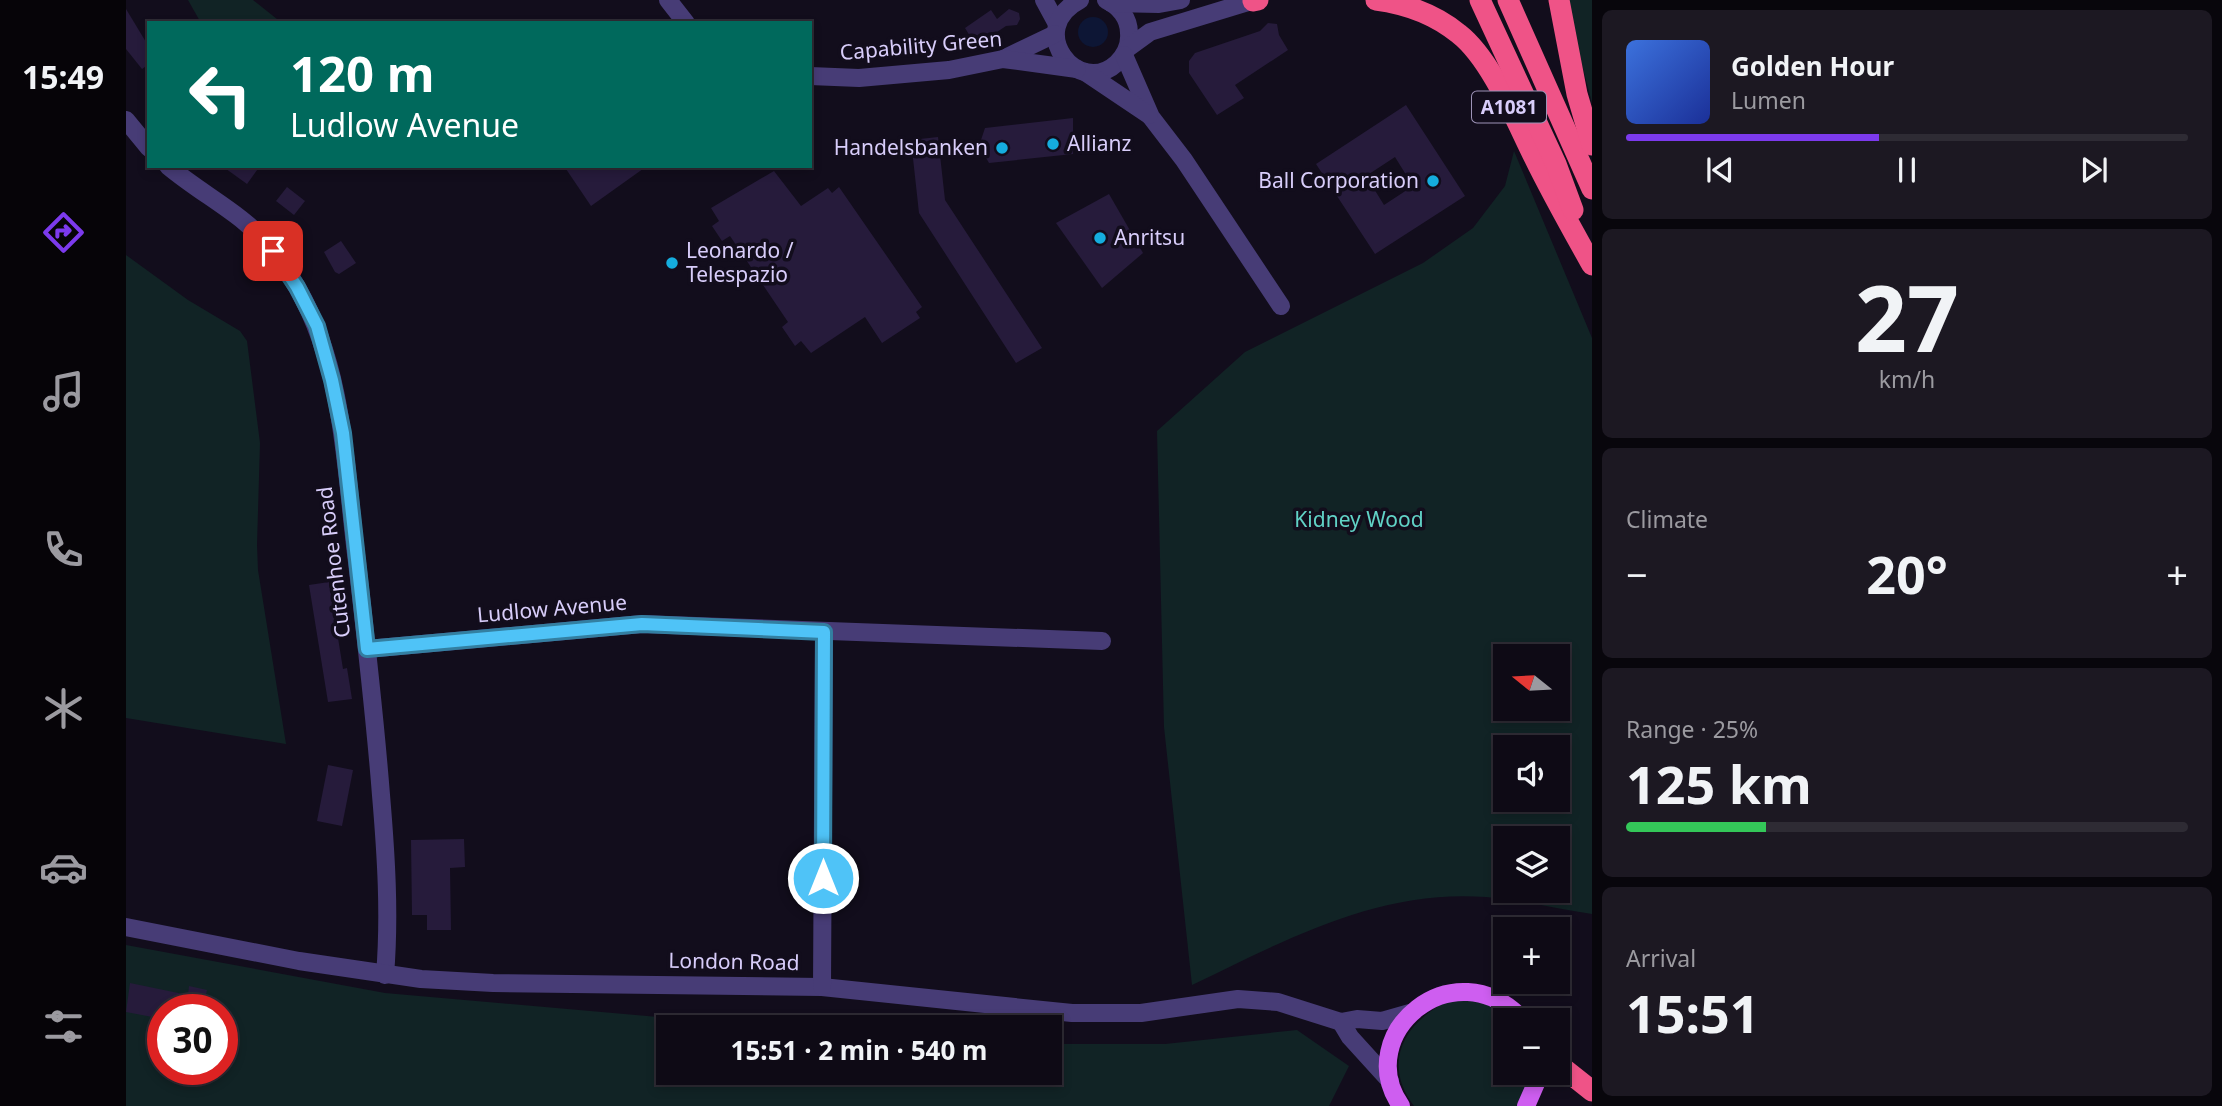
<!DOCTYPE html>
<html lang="en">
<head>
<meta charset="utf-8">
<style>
	:root { --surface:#0e0a15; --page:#1c1822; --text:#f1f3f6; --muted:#9b9aa0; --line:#2e2b34; --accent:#7c3aed }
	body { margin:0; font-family:"Noto Sans",sans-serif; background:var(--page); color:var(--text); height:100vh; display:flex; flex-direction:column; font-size:26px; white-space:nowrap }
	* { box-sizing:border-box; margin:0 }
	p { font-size:23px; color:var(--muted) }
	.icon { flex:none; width:38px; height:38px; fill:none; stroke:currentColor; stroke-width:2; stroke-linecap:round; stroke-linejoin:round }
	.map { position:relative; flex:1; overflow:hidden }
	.drawer { display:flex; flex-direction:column; gap:10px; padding:10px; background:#08060c; width:630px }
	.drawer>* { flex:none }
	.hud { position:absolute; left:21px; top:21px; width:665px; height:147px; border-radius:0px; box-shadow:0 4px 10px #0003,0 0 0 2px var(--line); background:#00695c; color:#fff; overflow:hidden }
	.needle { width:46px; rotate:288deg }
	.buttons { position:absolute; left:1367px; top:644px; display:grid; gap:14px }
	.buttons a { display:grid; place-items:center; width:77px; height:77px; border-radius:0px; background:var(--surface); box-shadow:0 4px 10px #0003,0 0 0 2px var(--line); font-size:35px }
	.speed { position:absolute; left:21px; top:994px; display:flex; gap:14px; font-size:35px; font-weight:700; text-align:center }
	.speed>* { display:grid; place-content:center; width:91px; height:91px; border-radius:50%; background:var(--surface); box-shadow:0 4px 10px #0003,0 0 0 2px var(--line); line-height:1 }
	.speed .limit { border:10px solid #d22; background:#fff; color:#111 }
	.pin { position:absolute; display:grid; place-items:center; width:60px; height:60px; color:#fff; margin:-30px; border-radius:14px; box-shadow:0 4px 10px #0006 }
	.me { position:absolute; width:77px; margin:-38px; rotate:0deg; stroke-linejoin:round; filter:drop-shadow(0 0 5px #0008) }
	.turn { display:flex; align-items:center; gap:24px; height:147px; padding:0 28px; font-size:32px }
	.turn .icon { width:91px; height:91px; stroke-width:2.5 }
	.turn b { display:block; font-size:49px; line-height:60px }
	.big { font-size:52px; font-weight:700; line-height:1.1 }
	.drawer .tile { flex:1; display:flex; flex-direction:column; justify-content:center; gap:10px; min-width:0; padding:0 24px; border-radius:10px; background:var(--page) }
	.drawer .dial { align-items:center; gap:0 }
	.dial b { font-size:91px; line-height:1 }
	.song { display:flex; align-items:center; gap:21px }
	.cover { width:84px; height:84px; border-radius:10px; background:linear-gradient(135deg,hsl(220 70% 55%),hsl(230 70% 35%)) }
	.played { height:7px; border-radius:4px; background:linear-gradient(90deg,var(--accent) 45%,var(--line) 45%) }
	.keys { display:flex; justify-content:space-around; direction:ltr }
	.heat { display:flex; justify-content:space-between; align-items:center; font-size:38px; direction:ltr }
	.charge { height:10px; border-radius:5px; background:linear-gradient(90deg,#34c759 25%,var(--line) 0) }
	.trip { position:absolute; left:530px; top:1015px; width:406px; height:70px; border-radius:0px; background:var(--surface); box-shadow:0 4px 10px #0003,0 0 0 2px var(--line); font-weight:700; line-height:70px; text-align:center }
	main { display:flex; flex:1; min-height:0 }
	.tab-bar { display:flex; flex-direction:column; width:126px; justify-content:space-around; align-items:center; background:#060408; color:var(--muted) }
	.tab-bar .icon { width:49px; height:49px }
	.tab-bar .current { color:var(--accent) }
	.tab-bar b { font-size:32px; color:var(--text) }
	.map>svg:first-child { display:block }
</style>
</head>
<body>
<main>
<nav class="tab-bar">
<b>15:49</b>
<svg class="icon current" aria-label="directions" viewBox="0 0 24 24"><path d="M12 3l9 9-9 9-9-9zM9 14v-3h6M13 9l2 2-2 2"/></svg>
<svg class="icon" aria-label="music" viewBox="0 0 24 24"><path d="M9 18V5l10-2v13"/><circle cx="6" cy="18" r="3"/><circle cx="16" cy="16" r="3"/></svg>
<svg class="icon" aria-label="phone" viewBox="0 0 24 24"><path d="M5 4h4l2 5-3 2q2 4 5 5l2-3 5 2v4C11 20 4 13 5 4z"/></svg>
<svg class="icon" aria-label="climate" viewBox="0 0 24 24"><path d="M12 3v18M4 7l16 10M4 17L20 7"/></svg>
<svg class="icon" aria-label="car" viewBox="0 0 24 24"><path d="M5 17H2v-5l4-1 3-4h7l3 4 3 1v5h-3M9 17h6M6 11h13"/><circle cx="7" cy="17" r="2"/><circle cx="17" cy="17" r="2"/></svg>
<svg class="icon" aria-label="filters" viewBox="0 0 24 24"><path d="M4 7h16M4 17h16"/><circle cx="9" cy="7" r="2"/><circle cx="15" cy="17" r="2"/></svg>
</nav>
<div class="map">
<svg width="1466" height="1106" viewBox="0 0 1466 1106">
	<rect width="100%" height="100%" fill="#120d1c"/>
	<g fill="#112325" fill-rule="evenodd">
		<polygon points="62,0 127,0 156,23 75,23"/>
		<polygon points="1440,0 1466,0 1466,103 1441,8"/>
		<path d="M1388,151L1466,338V914C1431,909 1395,900 1360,897C1252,889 1160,940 1066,985L1038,727L1031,431L1119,352L1297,263L1347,228L1379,186ZM1379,656H1432V709H1379ZM1379,747H1432V800H1379ZM1379,838H1432V891H1379Z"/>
		<polygon points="0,255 62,300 114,331 121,341 134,443 131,545 132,570 160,744 0,718"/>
		<path d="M0,945L259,993L646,1027H542V1073H924V1044H1039L1171,1030L1223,1066L1203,1106H0ZM37,1010H96V1069H37Z"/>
		<path d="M1322,1001H1359L1389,1020H1379V1073H1406L1392,1106H1288C1255,1062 1279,1022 1322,1001Z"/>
	</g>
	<circle fill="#0d1635" cx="967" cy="32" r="15"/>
	<g fill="#261b3b" fill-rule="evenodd">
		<polygon points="0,9 23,47 23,64 16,69 0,49"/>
		<polygon points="883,9 893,13 894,19 891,25 880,26 850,46 839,28 865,10 871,19"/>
		<polygon points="1142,23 1151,24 1153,35 1162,50 1109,85 1118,98 1091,115 1063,73 1063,61 1069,53 1134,31"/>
		<path d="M1280,105L1339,196L1249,254L1190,164ZM1269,157L1287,186L1258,205L1240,176Z"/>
		<polygon points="947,118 947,154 863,163 853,146 859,128"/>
		<polygon points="812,137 819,200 916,348 890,363 793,213 785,140"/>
		<polygon points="96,166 134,166 121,184"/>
		<polygon points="438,166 521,166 465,206"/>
		<polygon points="648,171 675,206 702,188 706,193 713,187 796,307 790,312 794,318 756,343 739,317 685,353 675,341 669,346 656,327 662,322 604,236 596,241 586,226 593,221 585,208"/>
		<polygon points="161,187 179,201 168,215 150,201"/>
		<polygon points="983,194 1017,253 976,288 930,223"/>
		<polygon points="215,241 230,263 213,274 209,272 198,252"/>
		<polygon points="203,582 217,669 221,668 226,699 202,702 183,585"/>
		<polygon points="202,765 227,770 216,826 191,821"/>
		<polygon points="338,839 339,867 324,868 325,930 301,930 301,915 286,915 285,840"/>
		<polygon points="4,983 62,995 63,986 81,990 77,1010 37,1010 37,1019 0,1012"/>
	</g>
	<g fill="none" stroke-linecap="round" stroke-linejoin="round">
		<g stroke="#473c76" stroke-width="18">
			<polyline points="542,0 560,23"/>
			<polyline points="918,0 931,24"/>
			<path d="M954,0C898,29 952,99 991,63C999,55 1004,44 1003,33C1003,18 993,6 980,0"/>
			<polyline points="985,3 1033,4 1055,0"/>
			<polyline points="1002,48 1024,32 1129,0"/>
			<polyline points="998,55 1025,117 1058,160 1155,306"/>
			<polyline points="879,58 929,34"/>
			<polyline points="959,72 1023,115"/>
			<polyline points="684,76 733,78 823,70 877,59 951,69"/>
			<polyline points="0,120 23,148"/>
			<path d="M42,166C66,186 92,201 115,219C138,237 158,264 172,289C219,372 219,470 231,562C240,640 249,717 255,795C260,854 264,915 259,975"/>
			<polyline points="241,649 516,624 976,641"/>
			<polyline points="0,927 173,961 295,979 367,983 696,987 946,1013 1015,1013 1112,999 1152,1002 1215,1022 1231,1019 1256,1021 1284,1013"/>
			<polyline points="696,987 698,632"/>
			<polyline points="1215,1022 1224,1037 1264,1081"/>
		</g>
		<g stroke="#ce5ef0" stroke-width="18">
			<path d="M1275,1106C1225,1034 1328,946 1397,1020"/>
			<polyline points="1400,1106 1411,1081 1412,1073"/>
		</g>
		<g stroke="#ef5387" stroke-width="21">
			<path d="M1250,0C1280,4 1310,15 1333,34C1365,59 1390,121 1408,157C1426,194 1446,229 1466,265"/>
			<polyline points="1354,0 1430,164 1447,210"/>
			<polyline points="1382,0 1466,189"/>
			<polyline points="1433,0 1451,94 1466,145"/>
			<polyline points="1127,1 1132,0"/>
			<polyline points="1432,1064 1466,1091"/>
		</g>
	</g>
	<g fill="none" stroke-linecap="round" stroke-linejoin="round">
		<g stroke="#337fa1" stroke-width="18">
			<polyline id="route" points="147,251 171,287 191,326 206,380 217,433 241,649 516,624 698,632 697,878"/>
		</g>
		<use href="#route" stroke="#4fc3f7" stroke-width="12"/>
	</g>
	<g fill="#15adde" stroke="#120d1c" stroke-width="2.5">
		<circle cx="927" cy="144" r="7"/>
		<circle cx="876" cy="148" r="7"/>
		<circle cx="1307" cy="181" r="7"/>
		<circle cx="974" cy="238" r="7"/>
		<circle cx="546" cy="263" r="7"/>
	</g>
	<g text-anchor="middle" stroke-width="7" stroke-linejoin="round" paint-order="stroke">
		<rect fill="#120d1c" stroke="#9d93b7" stroke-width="2" x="1346" y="91.5" width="74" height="31" rx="5"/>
		<g font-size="19" font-weight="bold" fill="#d8cdfa">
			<text x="1383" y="114">A1081</text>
		</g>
		<g font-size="21" fill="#d8cdfa" stroke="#120d1c">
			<text transform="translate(795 46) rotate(-5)" y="7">Capability Green</text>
			<text transform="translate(208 562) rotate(-97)" y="7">Cutenhoe Road</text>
			<text transform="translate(426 609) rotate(-5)" y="7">Ludlow Avenue</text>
			<text transform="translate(608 962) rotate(1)" y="7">London Road</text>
		</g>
		<g font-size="21" fill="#d8cdfa" stroke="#120d1c" text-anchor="start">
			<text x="941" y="151">Allianz</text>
			<text x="862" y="155" text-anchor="end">Handelsbanken</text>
			<text x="1293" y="188" text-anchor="end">Ball Corporation</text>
			<text x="988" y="245">Anritsu</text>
			<text x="560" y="258">Leonardo /<tspan x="560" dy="24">Telespazio</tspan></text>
		</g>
		<g font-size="21" fill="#61d2c6" stroke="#120d1c">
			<text x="1233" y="527">Kidney Wood</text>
		</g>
	</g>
</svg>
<div class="buttons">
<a><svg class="needle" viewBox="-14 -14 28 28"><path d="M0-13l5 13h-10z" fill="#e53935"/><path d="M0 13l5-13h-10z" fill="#9b9aa0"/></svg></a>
<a><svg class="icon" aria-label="sound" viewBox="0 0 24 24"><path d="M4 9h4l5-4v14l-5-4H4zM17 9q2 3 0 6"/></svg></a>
<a><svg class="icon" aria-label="layers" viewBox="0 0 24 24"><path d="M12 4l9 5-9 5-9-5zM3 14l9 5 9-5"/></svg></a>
<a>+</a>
<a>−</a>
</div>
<div class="speed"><div class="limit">30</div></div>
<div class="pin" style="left:147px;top:251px;background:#d93025"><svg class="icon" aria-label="arrive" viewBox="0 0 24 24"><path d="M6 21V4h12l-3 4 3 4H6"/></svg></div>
<svg class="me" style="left:697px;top:878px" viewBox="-20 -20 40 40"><circle r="17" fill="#4fc3f7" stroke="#fff" stroke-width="3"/><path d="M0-11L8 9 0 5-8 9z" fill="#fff"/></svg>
<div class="trip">15:51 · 2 min · 540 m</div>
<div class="hud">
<div class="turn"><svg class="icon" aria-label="left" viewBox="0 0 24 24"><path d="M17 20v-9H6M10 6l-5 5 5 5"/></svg><div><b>120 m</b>Ludlow Avenue</div></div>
</div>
</div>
<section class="drawer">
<div class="tile">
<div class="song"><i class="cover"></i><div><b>Golden Hour</b><p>Lumen</p></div></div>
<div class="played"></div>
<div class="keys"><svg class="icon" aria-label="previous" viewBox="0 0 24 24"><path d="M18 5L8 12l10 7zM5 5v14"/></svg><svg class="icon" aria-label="pause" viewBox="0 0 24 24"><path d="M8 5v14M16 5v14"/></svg><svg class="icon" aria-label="next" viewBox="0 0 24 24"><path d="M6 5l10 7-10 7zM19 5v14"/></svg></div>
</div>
<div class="tile dial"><b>27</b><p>km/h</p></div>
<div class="tile"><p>Climate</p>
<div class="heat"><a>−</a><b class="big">20°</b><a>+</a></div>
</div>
<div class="tile"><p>Range · 25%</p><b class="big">125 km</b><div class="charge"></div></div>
<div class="tile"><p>Arrival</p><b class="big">15:51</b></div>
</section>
</main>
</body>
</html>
